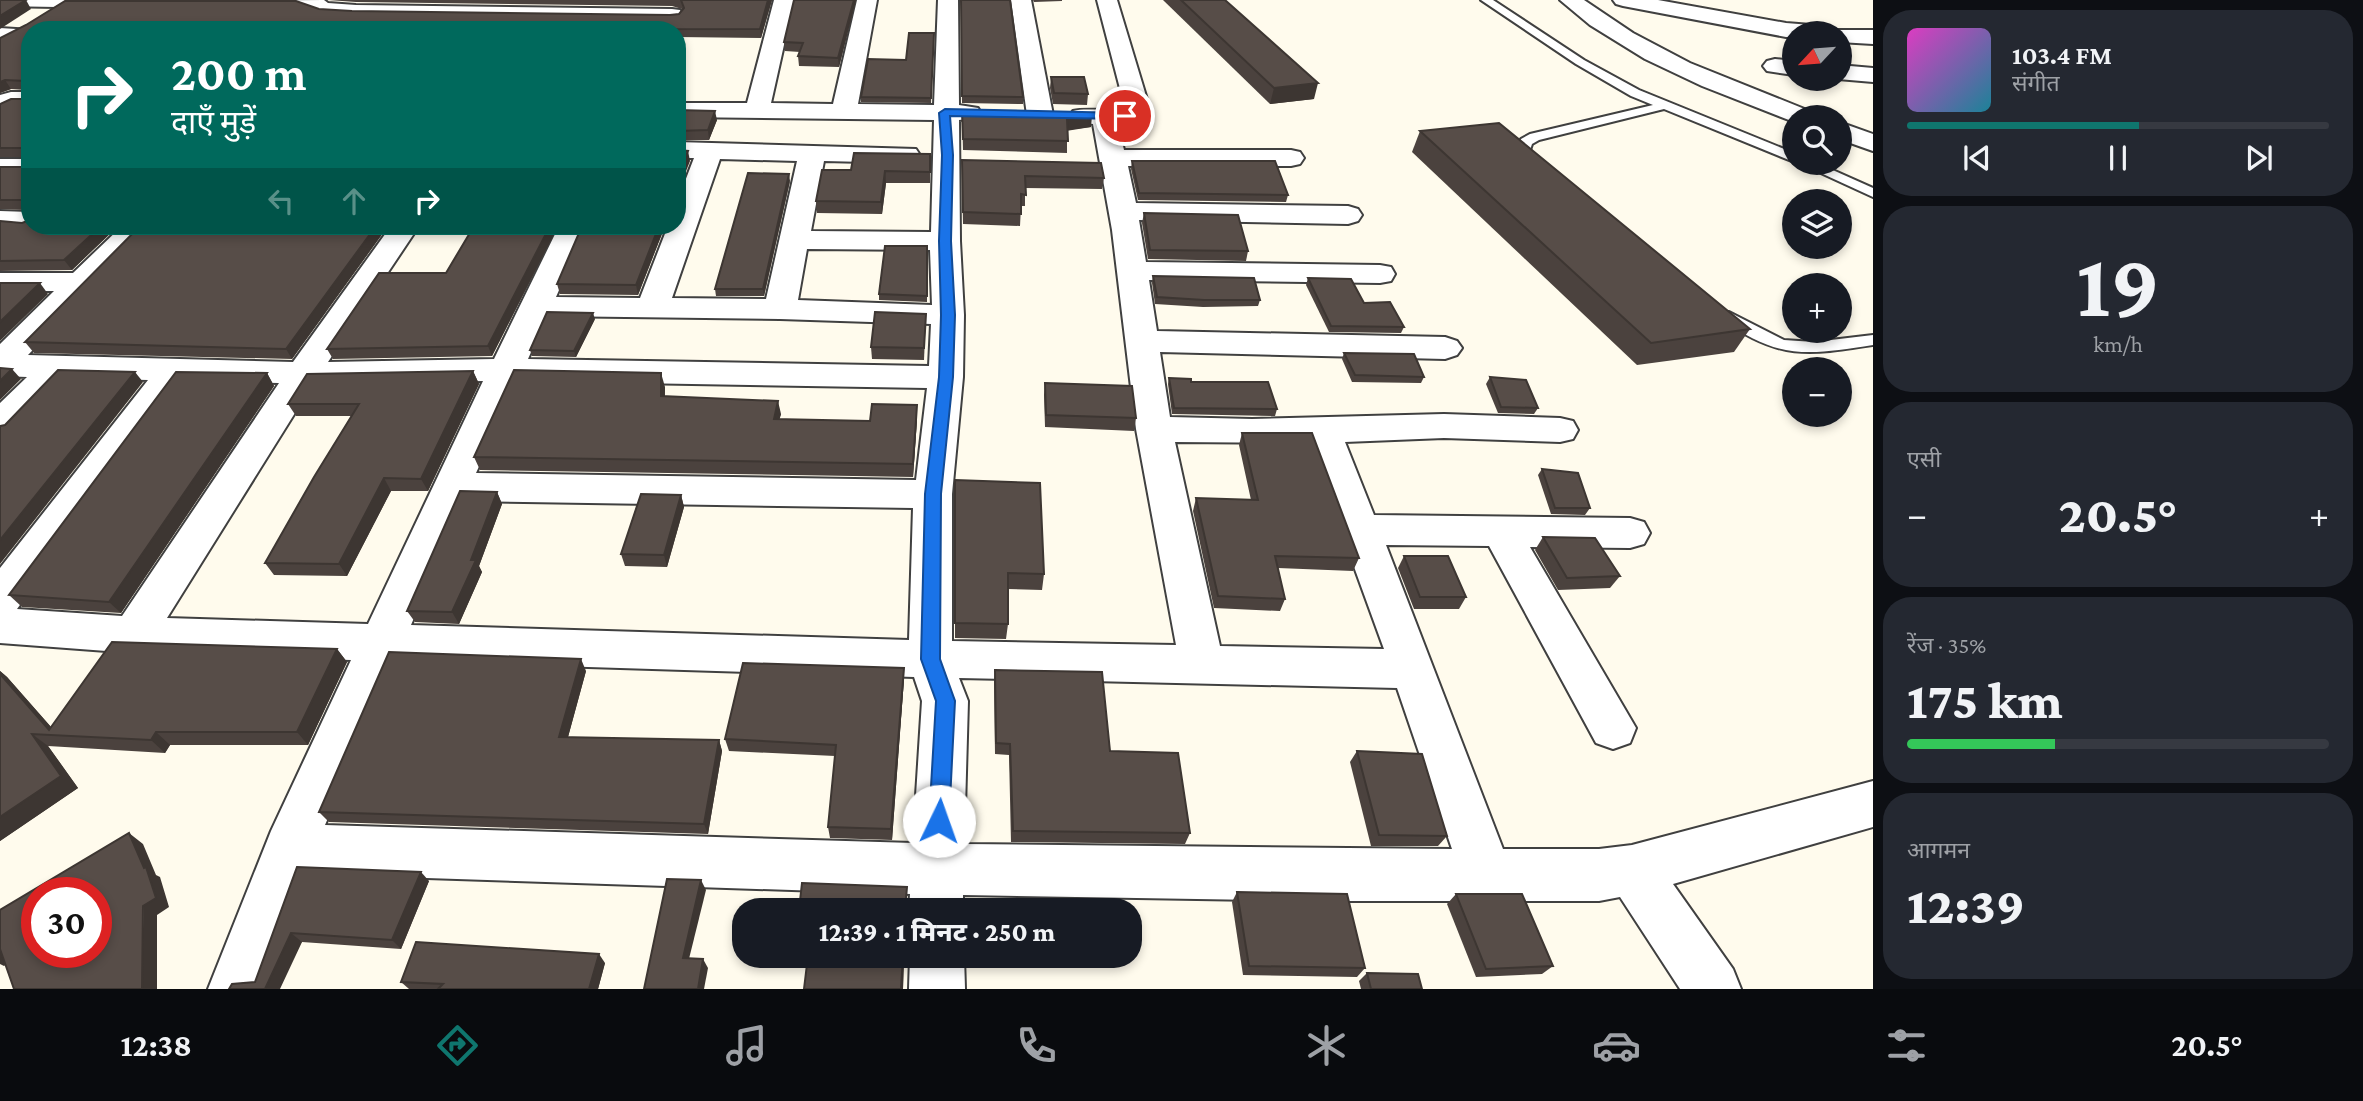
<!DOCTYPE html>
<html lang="hi">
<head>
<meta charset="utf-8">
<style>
	:root { --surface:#171b24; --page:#242831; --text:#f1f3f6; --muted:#9ea1a6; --line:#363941; --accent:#0f766e }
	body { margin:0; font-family:"Crimson Pro","Noto Sans Devanagari",serif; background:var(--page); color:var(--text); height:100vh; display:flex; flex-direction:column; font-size:26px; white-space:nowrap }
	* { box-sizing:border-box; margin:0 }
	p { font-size:23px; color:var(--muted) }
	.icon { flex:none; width:38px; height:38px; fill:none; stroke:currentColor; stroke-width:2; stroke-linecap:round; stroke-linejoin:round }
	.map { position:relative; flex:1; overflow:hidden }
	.panel { display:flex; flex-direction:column; gap:10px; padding:10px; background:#0d0f14; width:490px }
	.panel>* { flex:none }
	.guide { position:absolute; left:21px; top:21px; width:665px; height:214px; border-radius:28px; box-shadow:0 4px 10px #0003; background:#00695c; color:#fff; overflow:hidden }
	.needle { width:46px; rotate:244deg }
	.buttons { position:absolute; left:1782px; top:21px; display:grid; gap:14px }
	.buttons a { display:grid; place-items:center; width:70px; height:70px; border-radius:50%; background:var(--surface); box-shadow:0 4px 10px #0003; font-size:35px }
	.speed { position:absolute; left:21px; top:877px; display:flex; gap:14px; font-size:35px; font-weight:700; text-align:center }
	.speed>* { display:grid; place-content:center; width:91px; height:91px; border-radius:50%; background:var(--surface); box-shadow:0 4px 10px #0003; line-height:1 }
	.speed .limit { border:10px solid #d22; background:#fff; color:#111 }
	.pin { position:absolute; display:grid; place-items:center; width:60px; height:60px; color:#fff; margin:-30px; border:4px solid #fff; border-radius:50%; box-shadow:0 2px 7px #0007 }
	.me { position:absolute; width:77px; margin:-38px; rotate:3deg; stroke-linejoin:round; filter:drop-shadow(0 0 5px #0008) }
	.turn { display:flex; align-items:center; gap:24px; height:147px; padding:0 35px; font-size:32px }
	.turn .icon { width:91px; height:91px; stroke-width:2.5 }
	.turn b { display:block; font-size:49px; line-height:60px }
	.lanes { display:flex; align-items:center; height:66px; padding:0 35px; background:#0003; justify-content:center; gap:35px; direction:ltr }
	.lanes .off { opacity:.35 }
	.big { font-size:52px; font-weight:800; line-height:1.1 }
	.panel .card { flex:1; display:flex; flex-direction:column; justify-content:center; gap:10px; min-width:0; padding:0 24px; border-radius:28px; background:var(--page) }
	.panel .dial { align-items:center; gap:0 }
	.dial b { font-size:91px; line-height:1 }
	.song { display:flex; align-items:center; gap:21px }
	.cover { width:84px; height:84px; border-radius:10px; background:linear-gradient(135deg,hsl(310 70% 55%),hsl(190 70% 35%)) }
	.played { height:7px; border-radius:4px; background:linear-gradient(90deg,var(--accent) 55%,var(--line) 55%) }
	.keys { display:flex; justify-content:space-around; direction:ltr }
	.heat { display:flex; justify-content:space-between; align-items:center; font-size:38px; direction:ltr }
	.charge { height:10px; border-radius:5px; background:linear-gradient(90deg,#34c759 35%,var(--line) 0) }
	.trip { position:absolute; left:732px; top:898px; width:410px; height:70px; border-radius:28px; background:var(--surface); box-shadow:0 4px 10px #0003; font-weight:800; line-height:70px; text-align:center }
	.menu { display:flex; height:112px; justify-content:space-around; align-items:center; background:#090b0e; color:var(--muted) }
	.menu .icon { width:49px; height:49px }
	.menu .selected { color:var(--accent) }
	.menu b { font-size:32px; color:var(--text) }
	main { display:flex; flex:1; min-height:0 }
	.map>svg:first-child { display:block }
</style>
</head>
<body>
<main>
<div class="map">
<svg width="1873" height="989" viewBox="0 0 1873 989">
	<rect width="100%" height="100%" fill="#fffbed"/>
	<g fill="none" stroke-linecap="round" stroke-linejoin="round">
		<g stroke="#404040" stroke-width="4">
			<g id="service">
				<polygon points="1481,0 1493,0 1584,60 1639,90 1794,153 1794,162 1664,109 1539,140 1532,144 1530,150 1540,167 1538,170 1528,170 1516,150 1521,139 1530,134 1653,105 1631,96 1576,64"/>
				<polygon points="1799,163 1817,163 1873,188 1873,197"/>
				<path d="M1729,312L1784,340L1814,342L1873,335V345C1809,355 1778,360 1723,320L1721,317L1723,314Z"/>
			</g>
		</g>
		<g stroke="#404040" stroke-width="4">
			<g id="minor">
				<polygon points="0,0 122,0 124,2 120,6 113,8 0,6"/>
				<polygon points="324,0 328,3 356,5 672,9 680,10 683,15 680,20 672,21 356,17 323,15 300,7 209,7 202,5 198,1"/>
				<path d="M774,0H794L771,103L833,104L857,0H877L858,104L934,105L938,0H958L959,105L978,108L981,113L978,118L959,120L960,241L964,315L963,377L952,494V641L1176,645L1136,429L1112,230L1093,124L1073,121L1069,116L1073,111C1088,107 1112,114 1124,104L1097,0H1117L1149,106L1134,121L1118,124L1124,150H1291L1300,152L1304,158L1300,164L1291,166H1128L1136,203L1348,206L1358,209L1362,215L1358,221L1348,224L1139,220L1146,262L1380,265L1391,267L1395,274L1391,281L1380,283L1149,280L1157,331L1445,337L1457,341L1462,348L1457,355L1445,359L1160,352L1170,417L1252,419L1444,414L1560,418L1573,421L1578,430L1573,439L1560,442L1444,438L1345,442L1374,515L1630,518L1644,522L1650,533L1644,544L1630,548L1530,547L1636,728L1630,743L1613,749L1596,743L1489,546L1386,545L1503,849H1599L1632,845L1873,781V827L1673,884L1733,969L1741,989H1680L1620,897L1599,901H1317L963,895V910H909L910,894L305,874L264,989H208L271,831L351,660L133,653L0,643V568L148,380L65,378L13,434L0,437V403L27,377L0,376V344L54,291H0V273H73L122,226H152L28,355L293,362L391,226H419L328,362L494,359L559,226H587L556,297L640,298L668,226H677V202L694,158H677V142L916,149L920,155L916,161L907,163L824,161L811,231L931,232L934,120L677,117V103H747ZM720,159L797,161L766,299L672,298ZM807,249L930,250L932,305L798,300ZM547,316L780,319L931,324L929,366L528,359ZM183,381L279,383L122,616L17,609ZM483,381L368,624L167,618L313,384ZM518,381L927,388L916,480L476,473ZM1175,442L1309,443L1384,649L1220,646ZM464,501L913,508L909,640L411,625ZM395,661L914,677L922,701L913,843L325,825ZM959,678L1397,688L1452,849L964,844L968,701Z"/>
				<polygon points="1011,0 1031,0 1053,115 1049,120 1040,123 1031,120 1027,115"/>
				<polygon points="1560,0 1584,0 1633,33 1690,63 1812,112 1816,117 1794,117 1794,122 1702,86 1645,59 1590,25"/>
				<polygon points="0,28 32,30 30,43 0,42"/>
				<polygon points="1775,59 1794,61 1794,75 1767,71 1763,66 1767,61"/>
				<polygon points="1839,65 1873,68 1873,82 1838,79"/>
				<polygon points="11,92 30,92 30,106 17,106 0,114 0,95"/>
				<polygon points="1839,122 1873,134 1873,151 1839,139"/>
				<rect x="0" y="159" width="30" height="16"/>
				<polygon points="0,211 30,212 30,226 41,226 30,230 0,229"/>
				<polygon points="910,956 964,956 965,989 909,989"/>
			</g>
		</g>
		<g stroke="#404040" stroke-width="4">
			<polygon id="tertiary" points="1613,0 1658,0 1786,23 1824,26 1833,30 1873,30 1873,44 1839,42 1839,33 1794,33 1794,37 1786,37 1623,6 1616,4"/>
		</g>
		<use href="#service" fill="#fff" fill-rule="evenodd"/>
		<use href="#minor" fill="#fff" fill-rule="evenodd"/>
		<use href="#tertiary" fill="#fff" fill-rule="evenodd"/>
	</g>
	<g fill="#4b423e">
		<polygon points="328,0 772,0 761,38 677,37 677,30 30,30 30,220 25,213 25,210 0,209 0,167 25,167 25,157 0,157 0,104 11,99 25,99 26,90 11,89 0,93 0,38 26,25 65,1 296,1 319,9 352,11 670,15 679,14 682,9 672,6 356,2"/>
		<polygon points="794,0 856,0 839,67 799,66 798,56 800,52 785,51 784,42"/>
		<polygon points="961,0 1023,97 1023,104 962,103"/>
		<polygon points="1033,0 1062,0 1062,1 1034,2"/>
		<polygon points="1163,0 1225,0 1314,99 1270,104"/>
		<polygon points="934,33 931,103 861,102 861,97 906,60"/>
		<polygon points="1051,77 1088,94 1087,105 1053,104 1050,88"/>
		<polygon points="677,110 717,120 709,140 677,140"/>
		<polygon points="962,112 1091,127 1067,130 1067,153 963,150"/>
		<polygon points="1420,131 1750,329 1734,352 1637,365 1412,152"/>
		<polygon points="930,154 930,183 886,183 882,214 817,213 816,201 851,170"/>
		<polygon points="1132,161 1288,195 1286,202 1138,200 1131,169"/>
		<polygon points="962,172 1104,178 1102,189 1025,188 1025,206 1021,206 1020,226 963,224"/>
		<polygon points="790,181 764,296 716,296 715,289"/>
		<polygon points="1144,213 1248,251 1246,261 1148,259 1142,223"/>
		<polygon points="0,221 30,226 118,226 72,270 0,271"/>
		<polygon points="388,226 292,359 34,353 25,342"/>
		<polygon points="474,226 558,226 492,356 333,359 327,349 446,273"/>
		<polygon points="665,226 638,295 560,294 557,284"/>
		<polygon points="927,246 927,302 879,300 879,294"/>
		<polygon points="1153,276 1260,300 1258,306 1203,307 1155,304 1152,283"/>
		<polygon points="1308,278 1404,327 1401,333 1329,332 1306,285"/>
		<polygon points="926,314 924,360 872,359 871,347"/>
		<polygon points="595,319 576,357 532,356 530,350"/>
		<polygon points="1344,353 1424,377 1421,383 1352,382 1342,359"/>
		<polygon points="473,371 479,384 428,491 391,491 347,576 274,575 265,563 351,416 296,416 288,404"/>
		<polygon points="267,373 274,386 121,613 22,607 9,595"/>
		<polygon points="1490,377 1538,408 1534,414 1498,413 1486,384"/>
		<polygon points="1169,378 1191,382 1277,409 1275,416 1172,414 1168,384"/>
		<polygon points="1045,383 1136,418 1134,431 1045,427 1044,395"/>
		<polygon points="665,387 665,397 781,414 779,419 870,421 917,405 917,419 913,477 480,470 474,457"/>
		<polygon points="1242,433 1359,558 1353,571 1278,568 1285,599 1280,611 1214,608 1193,511 1196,498 1251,500 1239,445"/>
		<polygon points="1542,469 1590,508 1585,515 1551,514 1538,475"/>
		<polygon points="955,480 1044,574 1042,590 1008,589 1008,624 1006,639 955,638"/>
		<polygon points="497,492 502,504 479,566 482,572 459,624 415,622 407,611"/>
		<polygon points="681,495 684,507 667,567 625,566 621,554"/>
		<polygon points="1543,537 1620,576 1610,588 1558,590 1535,550"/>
		<polygon points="1404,556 1466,597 1459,609 1414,609 1398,568"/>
		<polygon points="337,649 347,662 308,745 170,745 165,753 48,746 78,788 0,841 0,671 7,677 51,727"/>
		<polygon points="995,670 1110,751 1190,833 1185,844 1011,842 1009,755 995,754 994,681"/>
		<polygon points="586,671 568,737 719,740 722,751 708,834 329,822 319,812"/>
		<polygon points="904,679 892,840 830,838 828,827 835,756 729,751 725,739"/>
		<polygon points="1357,751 1447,836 1438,846 1371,846 1350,762"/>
		<polygon points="297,867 429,881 401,949 302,942 255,982"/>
		<polygon points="1237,892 1365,968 1357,977 1243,975 1232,902"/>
		<polygon points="1456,894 1553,966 1542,974 1476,977 1447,904"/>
		<polygon points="795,956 904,956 903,989 804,989 808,959 796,959"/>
		<polygon points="605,963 598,989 409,989 401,982"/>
		<polygon points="1367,973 1422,989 1361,989 1359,981"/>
	</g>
	<g fill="#3d3632">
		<polygon points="26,0 31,9 0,29 0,16"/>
		<polygon points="768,0 772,0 761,38 760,29"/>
		<polygon points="854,0 856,0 839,67 838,58"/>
		<polygon points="5,80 11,89 0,93 0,82"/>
		<polygon points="1318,83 1314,99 1270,104 1274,88"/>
		<polygon points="715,111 717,120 709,140 708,130"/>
		<polygon points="1092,116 1091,127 1066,131 1067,119"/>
		<polygon points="688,151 690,161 677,194 677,179"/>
		<polygon points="885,171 886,183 882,214 881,202"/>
		<polygon points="789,174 790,181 764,296 763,289"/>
		<polygon points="101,226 118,226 72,270 64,260"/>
		<polygon points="376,226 388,226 292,359 286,349"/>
		<polygon points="550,226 558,226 492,356 488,346"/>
		<polygon points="659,226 665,226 638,295 636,285"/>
		<polygon points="40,283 48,294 0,341 0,322"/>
		<polygon points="593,313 595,319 576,357 574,351"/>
		<polygon points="12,369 21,379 0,400 0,381"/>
		<polygon points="473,371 479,384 428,491 421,479"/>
		<polygon points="135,372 143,382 0,564 0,540"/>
		<polygon points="267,373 274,386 121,613 109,602"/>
		<polygon points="661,373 665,387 664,410 661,396"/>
		<polygon points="778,401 781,414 776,433 774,419"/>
		<polygon points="917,405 917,419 913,477 913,464"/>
		<polygon points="384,478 391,491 347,576 339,564"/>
		<polygon points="497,492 502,504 479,566 482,572 459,624 452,612"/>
		<polygon points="681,495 684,507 667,567 664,555"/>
		<polygon points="337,649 347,662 308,745 297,732"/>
		<polygon points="581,659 586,671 565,748 559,737"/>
		<polygon points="904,668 904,679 892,840 891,829"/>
		<polygon points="0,671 7,677 58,735 49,730 0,674"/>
		<polygon points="156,732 170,745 165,753 151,740"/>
		<polygon points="32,734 48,746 78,788 0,841 0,817"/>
		<polygon points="719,740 722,751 708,834 704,824"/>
		<polygon points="129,833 143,844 156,875 160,877 169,907 157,915 157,989 142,989 144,868"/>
		<polygon points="421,872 429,881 401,949 392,940"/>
		<polygon points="701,880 706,890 687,967 683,958"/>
		<polygon points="291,933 302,942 280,989 265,989"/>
		<polygon points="0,948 17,957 4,966 0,964"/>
		<polygon points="599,954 605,963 598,989 589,989"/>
		<polygon points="903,956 904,956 903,989 901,989"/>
		<polygon points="703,959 708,968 704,989 698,989"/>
	</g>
	<g fill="#574d48" stroke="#3d3632" stroke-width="2" fill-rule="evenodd">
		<polygon points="0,0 26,0 0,16"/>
		<polygon points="681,0 768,0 760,29 30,30 30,214 25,213 25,200 0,200 0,167 25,167 25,148 0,148 0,104 11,99 25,99 26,81 5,80 0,82 0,38 26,25 65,1 296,1 319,9 352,11 670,15 679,14 684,8"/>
		<polygon points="794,0 854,0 838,58 798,56 803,43 784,42"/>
		<polygon points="961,0 1010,0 1023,97 962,96"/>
		<polygon points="1181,0 1225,0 1318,83 1274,88"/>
		<polygon points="909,33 934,33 931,98 861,97 868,59 906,60"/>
		<polygon points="1051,77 1084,77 1088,94 1054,93"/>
		<polygon points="677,110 715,111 708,130 677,131"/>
		<polygon points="962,112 1092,116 1067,119 1068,141 963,139"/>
		<polygon points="1499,123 1750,329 1651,343 1420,131"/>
		<polygon points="677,150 688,151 677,179"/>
		<polygon points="854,153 930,154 930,172 885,171 881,202 816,201 822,170 851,170"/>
		<polygon points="962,160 1101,163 1104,178 1025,176 1026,195 1021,194 1021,214 963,212"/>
		<polygon points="1132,161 1275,161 1288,195 1139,193"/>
		<polygon points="748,173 789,174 763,289 715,289"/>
		<polygon points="1144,213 1238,215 1248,251 1150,250"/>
		<polygon points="30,220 30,226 101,226 64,260 0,261 0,221 22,223"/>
		<polygon points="140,226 376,226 286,349 25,342"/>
		<polygon points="474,226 550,226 488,346 327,349 379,273 446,273"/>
		<polygon points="582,226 659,226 636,285 557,284"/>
		<polygon points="885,246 927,246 927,296 879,294"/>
		<polygon points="1153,276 1254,278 1260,300 1204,300 1157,297"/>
		<polygon points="1308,278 1351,279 1364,303 1390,302 1404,327 1331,326"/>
		<polygon points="0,283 40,283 0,322"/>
		<polygon points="547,312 593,313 574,351 530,350"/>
		<polygon points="875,312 926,314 924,348 871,347"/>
		<polygon points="1344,353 1414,354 1424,377 1355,375"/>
		<polygon points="0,368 12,369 0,381"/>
		<polygon points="58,370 135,372 0,540 0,426 5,425"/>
		<polygon points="514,370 661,373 661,396 778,401 774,419 870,421 872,404 917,405 913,464 474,457"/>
		<polygon points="473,371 421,479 384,478 339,564 265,563 314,477 359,404 288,404 307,374"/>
		<polygon points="176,372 267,373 109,602 9,595"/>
		<polygon points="1490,377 1526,380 1538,408 1501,407"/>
		<polygon points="1169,378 1191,379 1191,382 1268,382 1277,409 1174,408"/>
		<polygon points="1045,383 1132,386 1136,418 1046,415"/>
		<polygon points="1242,433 1312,433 1359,558 1275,556 1285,599 1218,596 1196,498 1258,500"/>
		<polygon points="1542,469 1578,473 1590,508 1555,508"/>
		<polygon points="955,480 1040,483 1044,574 1008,573 1008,624 955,623"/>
		<polygon points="460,491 497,492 471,560 476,560 452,612 407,611"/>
		<polygon points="641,494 681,495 664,555 621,554"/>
		<polygon points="1543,537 1595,538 1620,576 1567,578"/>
		<polygon points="1404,556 1448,556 1466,597 1420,597"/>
		<polygon points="112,642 337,649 297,732 156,732 151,740 32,734 61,776 0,817 0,674 49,730"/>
		<polygon points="389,652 581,659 559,737 719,740 704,824 319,812"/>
		<polygon points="743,663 904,668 891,829 828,827 836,745 725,739"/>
		<polygon points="995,670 1102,672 1110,751 1178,753 1190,833 1013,831 1010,744 996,743"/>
		<polygon points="1357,751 1422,754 1447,836 1379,835"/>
		<path d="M129,833L144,868L146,867L156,898L143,906L142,989H14L0,949V910ZM37,892H96V952H37Z"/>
		<polygon points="297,867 421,872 392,940 291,933 265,989 229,989 232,984 255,982"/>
		<polygon points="667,879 701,880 683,958 703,959 698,989 644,989"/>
		<polygon points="802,883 907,887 905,910 799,910"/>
		<polygon points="1237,892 1347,894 1365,968 1249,966"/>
		<polygon points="1456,894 1522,894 1553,966 1486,969"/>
		<polygon points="416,942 599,954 589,989 438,989 443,984 401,982"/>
		<polygon points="808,956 903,956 901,989 804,989"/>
		<polygon points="1367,973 1418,974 1422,989 1371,989"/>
	</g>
	<polygon fill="#1a73e8" stroke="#114b97" stroke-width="2" points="945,109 1125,113 1130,116 1125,119 950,116 953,155 951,241 955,315 953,377 941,494 940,659 955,701 949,821 946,828 939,831 932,828 929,821 936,701 921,659 925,494 939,377 941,315 939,241 942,155 939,113"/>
</svg>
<div class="buttons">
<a><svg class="needle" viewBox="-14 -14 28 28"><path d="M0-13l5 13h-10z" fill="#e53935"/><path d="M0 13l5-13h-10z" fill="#9ea1a6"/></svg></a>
<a><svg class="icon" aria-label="search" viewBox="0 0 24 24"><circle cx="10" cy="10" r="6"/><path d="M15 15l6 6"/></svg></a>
<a><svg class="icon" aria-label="layers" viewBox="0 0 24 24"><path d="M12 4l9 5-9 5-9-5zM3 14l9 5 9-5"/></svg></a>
<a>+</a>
<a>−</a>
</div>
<div class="speed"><div class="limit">30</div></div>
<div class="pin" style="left:1125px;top:116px;background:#d93025"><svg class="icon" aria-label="arrive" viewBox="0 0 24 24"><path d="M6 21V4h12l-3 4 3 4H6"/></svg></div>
<svg class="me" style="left:939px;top:821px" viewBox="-20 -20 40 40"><circle r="19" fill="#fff"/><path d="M0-13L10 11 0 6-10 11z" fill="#1a73e8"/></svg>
<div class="trip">12:39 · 1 मिनट · 250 m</div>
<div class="guide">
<div class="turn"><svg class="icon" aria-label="right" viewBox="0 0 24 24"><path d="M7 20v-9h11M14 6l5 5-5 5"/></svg><div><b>200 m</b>दाएँ मुड़ें</div></div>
<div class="lanes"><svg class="icon off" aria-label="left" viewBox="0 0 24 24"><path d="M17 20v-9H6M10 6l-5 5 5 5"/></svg><svg class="icon off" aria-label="ahead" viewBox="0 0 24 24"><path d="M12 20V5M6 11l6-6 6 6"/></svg><svg class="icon" aria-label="right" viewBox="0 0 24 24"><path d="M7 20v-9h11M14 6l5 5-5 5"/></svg></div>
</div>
</div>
<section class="panel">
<div class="card">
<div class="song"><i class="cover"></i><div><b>103.4 FM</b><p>संगीत</p></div></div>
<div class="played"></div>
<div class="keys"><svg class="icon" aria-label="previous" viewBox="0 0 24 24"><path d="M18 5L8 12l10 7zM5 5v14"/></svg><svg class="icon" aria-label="pause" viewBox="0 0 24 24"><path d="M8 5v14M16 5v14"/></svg><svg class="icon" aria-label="next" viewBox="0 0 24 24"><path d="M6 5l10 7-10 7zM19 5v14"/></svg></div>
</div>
<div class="card dial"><b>19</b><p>km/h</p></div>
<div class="card"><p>एसी</p>
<div class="heat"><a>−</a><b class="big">20.5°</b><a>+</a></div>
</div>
<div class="card"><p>रेंज · 35%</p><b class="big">175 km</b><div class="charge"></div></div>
<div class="card"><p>आगमन</p><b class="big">12:39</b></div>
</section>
</main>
<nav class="menu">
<b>12:38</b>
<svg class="icon selected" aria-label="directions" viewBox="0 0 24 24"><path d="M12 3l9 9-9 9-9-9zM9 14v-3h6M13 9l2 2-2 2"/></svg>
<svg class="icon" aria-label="music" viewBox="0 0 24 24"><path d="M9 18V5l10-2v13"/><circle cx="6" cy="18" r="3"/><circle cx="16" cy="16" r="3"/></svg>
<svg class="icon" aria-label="phone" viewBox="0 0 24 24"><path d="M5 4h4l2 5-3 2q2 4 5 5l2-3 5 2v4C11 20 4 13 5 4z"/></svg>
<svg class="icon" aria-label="climate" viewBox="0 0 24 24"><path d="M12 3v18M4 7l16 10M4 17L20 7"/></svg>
<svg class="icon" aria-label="car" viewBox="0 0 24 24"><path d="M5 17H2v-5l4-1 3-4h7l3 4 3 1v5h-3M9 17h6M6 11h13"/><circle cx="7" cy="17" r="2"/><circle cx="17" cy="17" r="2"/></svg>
<svg class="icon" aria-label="filters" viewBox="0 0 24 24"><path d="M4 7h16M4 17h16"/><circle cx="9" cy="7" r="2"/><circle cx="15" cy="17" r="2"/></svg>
<b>20.5°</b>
</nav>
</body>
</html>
